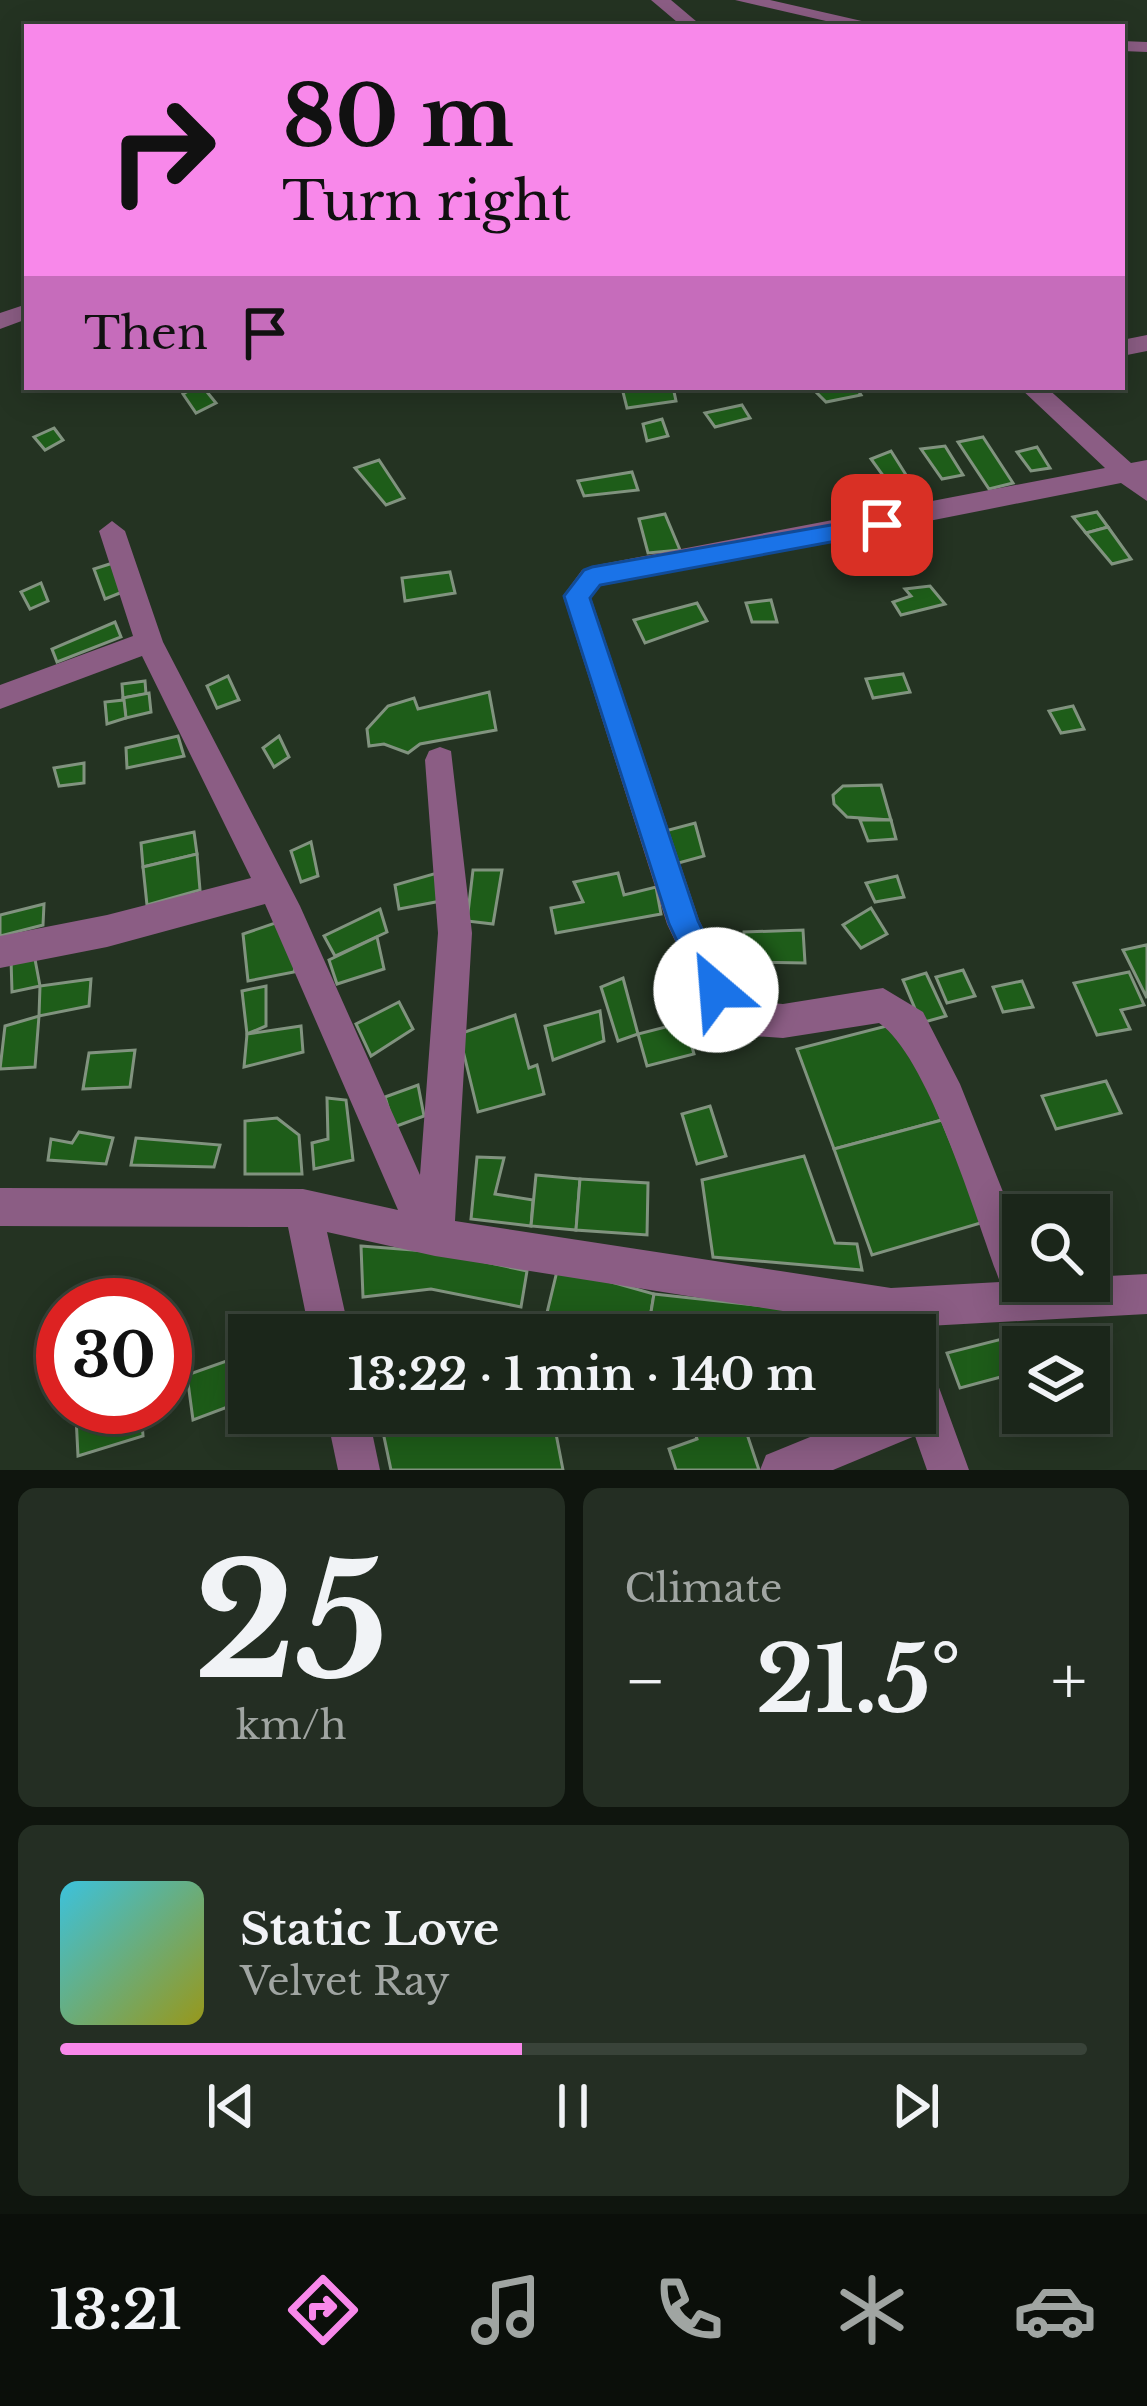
<!DOCTYPE html>
<html lang="en">
<head>
<meta charset="utf-8">
<style>
	:root { --surface:#1b261a; --page:#242e23; --text:#f1f3f6; --muted:#a0a5a2; --line:#394339; --accent:#f888ea }
	body { margin:0; font-family:"Libre Baskerville",serif; background:var(--page); color:var(--text); height:100vh; display:flex; flex-direction:column; font-size:45px; white-space:nowrap }
	* { box-sizing:border-box; margin:0 }
	p { font-size:39px; color:var(--muted) }
	.icon { flex:none; width:66px; height:66px; fill:none; stroke:currentColor; stroke-width:2; stroke-linecap:round; stroke-linejoin:round }
	.map { position:relative; height:1470px; overflow:hidden }
	.details { display:flex; flex-direction:column; gap:18px; padding:18px; background:#0f150e; flex:1 }
	.details>* { flex:none }
	.banner { position:absolute; left:24px; top:24px; width:1101px; height:366px; border-radius:0px; box-shadow:0 6px 30px #0003,0 0 0 3px var(--line); background:#f888ea; color:#111; overflow:hidden }
	.buttons { position:absolute; left:1002px; top:1194px; display:grid; gap:24px }
	.buttons a { display:grid; place-items:center; width:108px; height:108px; border-radius:0px; background:var(--surface); box-shadow:0 6px 30px #0003,0 0 0 3px var(--line); font-size:60px }
	.speed { position:absolute; left:36px; top:1278px; display:flex; gap:24px; font-size:60px; font-weight:700; text-align:center }
	.speed>* { display:grid; place-content:center; width:156px; height:156px; border-radius:50%; background:var(--surface); box-shadow:0 6px 30px #0003,0 0 0 3px var(--line); line-height:1 }
	.speed .limit { border:18px solid #d22; background:#fff; color:#111 }
	.pin { position:absolute; display:grid; place-items:center; width:102px; height:102px; color:#fff; margin:-51px; border-radius:24px; box-shadow:0 6px 18px #0006 }
	.me { position:absolute; width:132px; margin:-66px; rotate:333deg; stroke-linejoin:round; filter:drop-shadow(0 0 9px #0008) }
	.turn { display:flex; align-items:center; gap:42px; height:252px; padding:0 60px; font-size:54px }
	.turn .icon { width:156px; height:156px; stroke-width:2.5 }
	.turn b { display:block; font-size:84px; line-height:102px }
	.then { display:flex; align-items:center; height:114px; padding:0 60px; background:#0003; gap:24px; font-size:45px }
	.big { font-size:90px; font-weight:800; line-height:1.1 }
	.details .widget { flex:1; display:flex; flex-direction:column; justify-content:center; gap:18px; min-width:0; padding:0 42px; border-radius:18px; background:var(--page) }
	.details .dial { align-items:center; gap:0 }
	.dial b { font-size:156px; line-height:1 }
	.song { display:flex; align-items:center; gap:36px }
	.cover { width:144px; height:144px; border-radius:18px; background:linear-gradient(135deg,hsl(190 70% 55%),hsl(60 70% 35%)) }
	.played { height:12px; border-radius:6px; background:linear-gradient(90deg,var(--accent) 45%,var(--line) 45%) }
	.keys { display:flex; justify-content:space-around; direction:ltr }
	.heat { display:flex; justify-content:space-between; align-items:center; font-size:66px; direction:ltr }
	.details .tiles { flex:1; display:grid; gap:18px; grid-template-columns:1fr 1fr }
	.widget:last-child { grid-column:span 2 }
	.trip { position:absolute; left:228px; top:1314px; width:708px; height:120px; border-radius:0px; background:var(--surface); box-shadow:0 6px 30px #0003,0 0 0 3px var(--line); font-weight:800; line-height:120px; text-align:center }
	.tab-bar { display:flex; height:192px; justify-content:space-around; align-items:center; background:#0b0f0a; color:var(--muted) }
	.tab-bar .icon { width:84px; height:84px }
	.tab-bar .current { color:var(--accent) }
	.tab-bar b { font-size:54px; color:var(--text) }
	.map>svg:first-child { display:block }
</style>
</head>
<body>
<div class="map">
<svg width="1147" height="1470" viewBox="0 0 1147 1470">
	<rect width="100%" height="100%" fill="#243322"/>
	<g fill="#1e5d19" stroke="#81937f" stroke-width="3">
		<polygon points="195,387 203,387 216,403 196,413 183,394"/>
		<polygon points="673,387 676,401 627,408 622,388"/>
		<polygon points="811,387 856,387 861,395 826,402"/>
		<polygon points="742,405 750,418 715,427 705,413"/>
		<polygon points="662,419 668,436 647,441 643,424"/>
		<polygon points="54,428 63,440 45,450 34,437"/>
		<polygon points="983,437 1013,483 989,489 958,442"/>
		<polygon points="945,446 963,475 942,479 921,449"/>
		<polygon points="1037,447 1050,468 1031,471 1017,452"/>
		<polygon points="891,451 923,502 905,506 871,459"/>
		<polygon points="379,460 404,498 386,505 355,468"/>
		<polygon points="632,472 638,490 584,496 578,481"/>
		<polygon points="1097,512 1108,527 1086,533 1073,517"/>
		<polygon points="665,514 680,550 648,553 639,519"/>
		<polygon points="1108,527 1131,559 1112,564 1086,533"/>
		<polygon points="116,562 125,591 105,599 94,569"/>
		<polygon points="450,572 455,593 405,601 402,578"/>
		<polygon points="41,583 48,601 30,609 21,592"/>
		<polygon points="930,586 945,604 901,615 893,602 911,596 905,589"/>
		<polygon points="771,600 777,622 752,622 746,603"/>
		<polygon points="697,603 707,621 645,643 634,620"/>
		<polygon points="115,622 121,637 57,662 52,649"/>
		<polygon points="903,674 910,692 873,698 866,679"/>
		<polygon points="228,676 239,700 217,708 207,686"/>
		<polygon points="145,681 146,694 123,698 122,684"/>
		<polygon points="489,692 496,730 420,744 408,753 384,744 369,746 367,729 388,706 414,698 418,709"/>
		<polygon points="149,693 151,712 126,718 123,698"/>
		<polygon points="124,700 126,718 107,724 105,702"/>
		<polygon points="1073,706 1084,729 1061,733 1049,711"/>
		<polygon points="178,736 184,756 127,768 126,748"/>
		<polygon points="279,736 289,757 274,767 263,748"/>
		<polygon points="84,763 84,783 59,786 54,768"/>
		<polygon points="881,785 891,820 847,817 834,804 833,795 843,786"/>
		<polygon points="860,820 891,820 896,839 868,841"/>
		<polygon points="695,823 704,856 675,864 665,831"/>
		<polygon points="194,832 197,854 143,867 141,843"/>
		<polygon points="311,842 318,876 301,882 291,851"/>
		<polygon points="197,854 200,890 147,905 143,867"/>
		<polygon points="473,870 502,870 493,924 467,921"/>
		<polygon points="437,873 446,900 399,909 395,885"/>
		<polygon points="618,873 624,895 656,887 661,914 556,933 551,908 583,902 574,882"/>
		<polygon points="897,876 904,897 875,902 866,883"/>
		<polygon points="44,904 43,925 0,936 0,915"/>
		<polygon points="871,908 887,934 861,948 843,925"/>
		<polygon points="380,909 387,932 335,956 324,936"/>
		<polygon points="281,921 299,955 294,972 248,981 243,934"/>
		<polygon points="803,930 805,963 742,962 744,932"/>
		<polygon points="377,937 384,969 337,984 329,960"/>
		<polygon points="1146,945 1147,947 1147,998 1123,950"/>
		<polygon points="34,954 40,986 12,992 11,959"/>
		<polygon points="963,970 975,996 947,1003 936,977"/>
		<polygon points="1129,972 1144,1005 1121,1010 1130,1029 1097,1035 1074,983"/>
		<polygon points="926,973 946,1016 921,1023 903,980"/>
		<polygon points="623,978 638,1034 618,1041 601,987"/>
		<polygon points="91,979 89,1006 39,1016 40,986"/>
		<polygon points="1022,981 1033,1007 1003,1012 993,987"/>
		<polygon points="266,986 266,1026 247,1034 242,991"/>
		<polygon points="399,1002 413,1029 371,1056 356,1024"/>
		<polygon points="600,1011 604,1041 553,1060 545,1026"/>
		<polygon points="515,1015 529,1068 537,1065 544,1094 478,1112 459,1034"/>
		<polygon points="39,1016 35,1067 0,1069 5,1026"/>
		<polygon points="685,1022 694,1054 647,1066 638,1034"/>
		<polygon points="902,1022 942,1120 834,1149 797,1049"/>
		<polygon points="301,1026 303,1052 244,1067 247,1034"/>
		<polygon points="135,1050 130,1087 83,1089 89,1053"/>
		<polygon points="1106,1081 1121,1113 1056,1129 1042,1096"/>
		<polygon points="418,1085 424,1116 394,1127 385,1097"/>
		<polygon points="327,1098 346,1100 353,1160 314,1169 312,1143 328,1139"/>
		<polygon points="710,1106 726,1156 697,1164 682,1114"/>
		<polygon points="277,1118 299,1135 302,1174 245,1174 245,1121"/>
		<polygon points="942,1120 984,1222 872,1255 834,1149"/>
		<polygon points="79,1132 113,1138 106,1164 48,1160 51,1139 72,1143"/>
		<polygon points="136,1138 220,1145 214,1167 131,1165"/>
		<polygon points="804,1156 835,1243 857,1244 862,1270 713,1257 702,1180"/>
		<polygon points="477,1157 504,1158 495,1194 533,1200 531,1226 471,1219"/>
		<polygon points="536,1175 580,1179 576,1230 531,1226"/>
		<polygon points="580,1179 648,1183 647,1235 576,1230"/>
		<polygon points="361,1246 439,1252 527,1271 521,1307 431,1289 363,1297"/>
		<polygon points="558,1267 654,1294 649,1324 614,1315 610,1335 582,1335 584,1327 546,1317"/>
		<polygon points="654,1294 874,1318 832,1335 715,1335 710,1321 664,1335 649,1324"/>
		<polygon points="424,1318 427,1335 387,1335 386,1332"/>
		<polygon points="874,1318 880,1335 847,1335 845,1328"/>
		<polygon points="710,1321 715,1335 668,1335"/>
		<polygon points="1095,1326 1109,1356 1089,1364 1089,1347 1060,1347 1057,1341"/>
		<polygon points="1018,1335 1023,1371 960,1388 947,1353"/>
		<polygon points="249,1353 249,1399 193,1420 187,1375"/>
		<polygon points="103,1407 141,1407 143,1436 78,1456 76,1416"/>
		<polygon points="379,1413 552,1413 563,1470 391,1470"/>
		<polygon points="689,1413 740,1413 759,1470 676,1470 669,1449 697,1439"/>
		<polygon points="783,1413 847,1413 791,1435"/>
	</g>
	<g fill="none" stroke-linecap="round" stroke-linejoin="round">
		<g fill="#8b5d84" fill-rule="evenodd">
			<polygon points="651,0 671,0 703,27 683,27"/>
			<polygon points="735,0 770,0 888,27 852,27"/>
			<polygon points="1122,41 1147,42 1147,52 1122,51"/>
			<polygon points="27,304 27,319 0,329 0,313"/>
			<polygon points="1147,335 1147,351 1122,356 1122,340"/>
			<path d="M1019,387H1046L1131,463L1147,460V501L1121,483L600,586L591,598L699,920L728,978L760,1002L783,1004L883,988L923,1012L960,1084L1023,1242V1281H1089V1277L1147,1274V1314L891,1328L435,1256L327,1232L350,1335H310L288,1227L0,1226V1188L303,1189L398,1210L265,904L107,947L0,968V936L107,915L251,878L142,656L0,709V685L133,636L99,531L112,521L125,531L163,642L300,906L420,1175L438,933L425,760L429,751L440,747L451,751L472,933L455,1221L891,1288L1000,1282C976,1220 929,1057 879,1023L783,1038L754,1036L704,1002L667,924L563,596L582,570L592,566L1105,468Z"/>
			<polygon points="915,1354 929,1360 969,1470 927,1470 915,1436 833,1470 760,1470 766,1455 869,1413 915,1413"/>
			<polygon points="326,1413 368,1413 380,1470 338,1470"/>
		</g>
	</g>
	<polygon fill="#1a73e8" stroke="#114b97" stroke-width="3" points="882,516 890,518 890,531 600,585 590,598 698,921 732,990 727,1001 716,1005 705,1001 669,924 564,596 584,570 592,567"/>
</svg>
<div class="buttons">
<a><svg class="icon" aria-label="search" viewBox="0 0 24 24"><circle cx="10" cy="10" r="6"/><path d="M15 15l6 6"/></svg></a>
<a><svg class="icon" aria-label="layers" viewBox="0 0 24 24"><path d="M12 4l9 5-9 5-9-5zM3 14l9 5 9-5"/></svg></a>
</div>
<div class="speed"><div class="limit">30</div></div>
<div class="pin" style="left:882px;top:525px;background:#d93025"><svg class="icon" aria-label="arrive" viewBox="0 0 24 24"><path d="M6 21V4h12l-3 4 3 4H6"/></svg></div>
<svg class="me" style="left:716px;top:990px" viewBox="-20 -20 40 40"><circle r="19" fill="#fff"/><path d="M0-13L10 11 0 6-10 11z" fill="#1a73e8"/></svg>
<div class="trip">13:22 · 1 min · 140 m</div>
<div class="banner">
<div class="turn"><svg class="icon" aria-label="right" viewBox="0 0 24 24"><path d="M7 20v-9h11M14 6l5 5-5 5"/></svg><div><b>80 m</b>Turn right</div></div>
<div class="then">Then<svg class="icon" aria-label="arrive" viewBox="0 0 24 24"><path d="M6 21V4h12l-3 4 3 4H6"/></svg></div>
</div>
</div>
<section class="details">
<div class="tiles">
<div class="widget dial"><b>25</b><p>km/h</p></div>
<div class="widget"><p>Climate</p>
<div class="heat"><a>−</a><b class="big">21.5°</b><a>+</a></div>
</div>
<div class="widget">
<div class="song"><i class="cover"></i><div><b>Static Love</b><p>Velvet Ray</p></div></div>
<div class="played"></div>
<div class="keys"><svg class="icon" aria-label="previous" viewBox="0 0 24 24"><path d="M18 5L8 12l10 7zM5 5v14"/></svg><svg class="icon" aria-label="pause" viewBox="0 0 24 24"><path d="M8 5v14M16 5v14"/></svg><svg class="icon" aria-label="next" viewBox="0 0 24 24"><path d="M6 5l10 7-10 7zM19 5v14"/></svg></div>
</div>
</div>
</section>
<nav class="tab-bar">
<b>13:21</b>
<svg class="icon current" aria-label="directions" viewBox="0 0 24 24"><path d="M12 3l9 9-9 9-9-9zM9 14v-3h6M13 9l2 2-2 2"/></svg>
<svg class="icon" aria-label="music" viewBox="0 0 24 24"><path d="M9 18V5l10-2v13"/><circle cx="6" cy="18" r="3"/><circle cx="16" cy="16" r="3"/></svg>
<svg class="icon" aria-label="phone" viewBox="0 0 24 24"><path d="M5 4h4l2 5-3 2q2 4 5 5l2-3 5 2v4C11 20 4 13 5 4z"/></svg>
<svg class="icon" aria-label="climate" viewBox="0 0 24 24"><path d="M12 3v18M4 7l16 10M4 17L20 7"/></svg>
<svg class="icon" aria-label="car" viewBox="0 0 24 24"><path d="M5 17H2v-5l4-1 3-4h7l3 4 3 1v5h-3M9 17h6M6 11h13"/><circle cx="7" cy="17" r="2"/><circle cx="17" cy="17" r="2"/></svg>
</nav>
</body>
</html>
